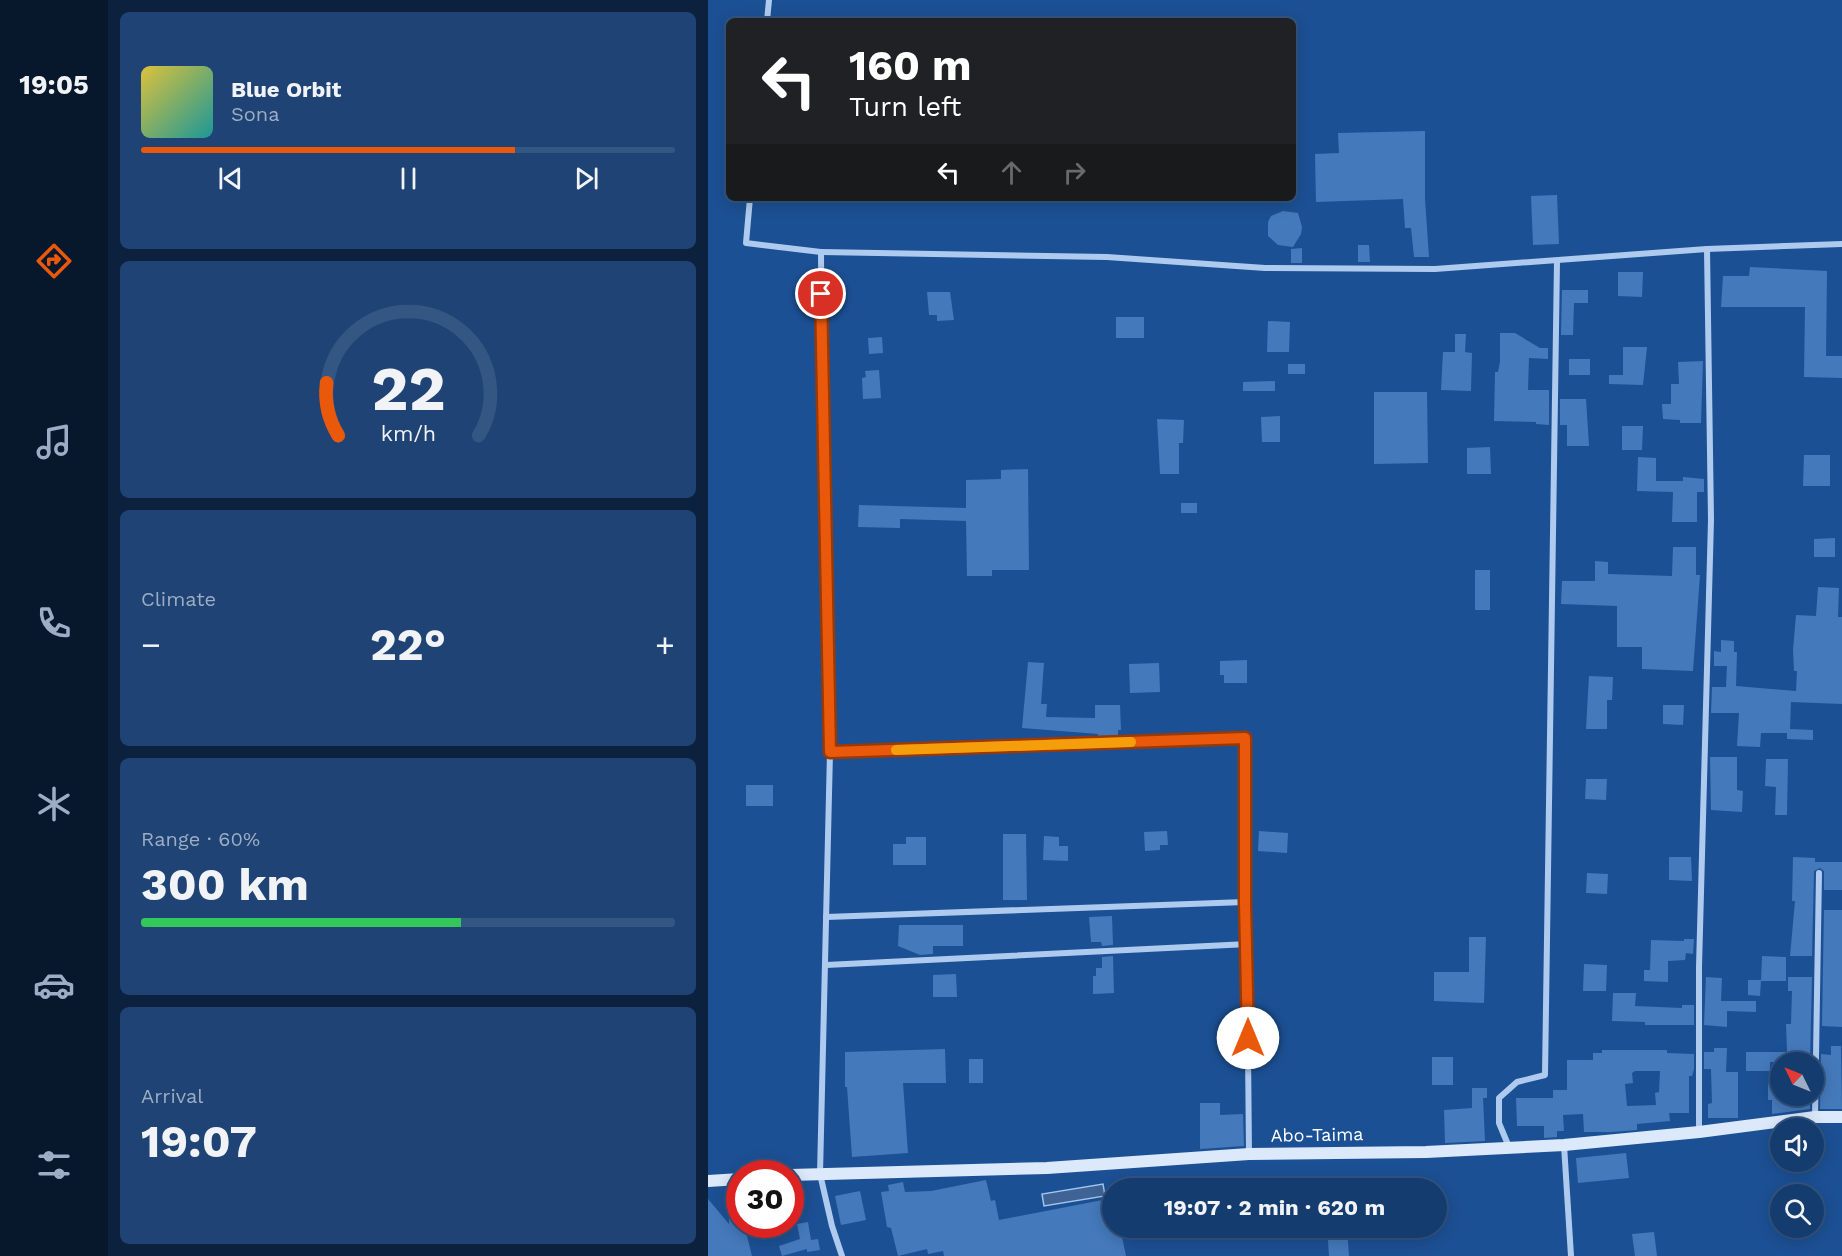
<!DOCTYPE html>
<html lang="en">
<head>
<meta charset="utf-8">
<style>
	:root { --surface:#153c6f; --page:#1e4374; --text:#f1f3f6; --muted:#9dadc3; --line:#345682; --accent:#ea580c }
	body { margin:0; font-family:"Work Sans",sans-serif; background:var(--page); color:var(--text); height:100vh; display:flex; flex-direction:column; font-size:22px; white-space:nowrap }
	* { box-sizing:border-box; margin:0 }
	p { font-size:20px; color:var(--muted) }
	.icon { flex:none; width:33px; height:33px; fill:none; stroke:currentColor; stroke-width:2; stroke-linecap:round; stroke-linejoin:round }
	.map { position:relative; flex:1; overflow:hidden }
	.sheet { display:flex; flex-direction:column; gap:12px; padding:12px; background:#0c213d; width:600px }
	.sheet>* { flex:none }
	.banner { position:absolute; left:18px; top:18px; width:570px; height:183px; border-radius:9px; box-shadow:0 3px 15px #0003,0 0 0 2px var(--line); background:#202124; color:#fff; overflow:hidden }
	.needle { width:39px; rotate:313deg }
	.tools { position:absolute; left:1062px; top:1052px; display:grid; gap:12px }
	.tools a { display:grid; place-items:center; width:54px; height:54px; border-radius:50%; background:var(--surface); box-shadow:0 3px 15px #0003,0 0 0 2px var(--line); font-size:30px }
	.speed { position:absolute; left:18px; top:1160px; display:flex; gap:12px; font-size:30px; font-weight:700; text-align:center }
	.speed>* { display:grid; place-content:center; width:78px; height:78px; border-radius:50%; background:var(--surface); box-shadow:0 3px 15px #0003,0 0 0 2px var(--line); line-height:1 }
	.speed .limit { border:9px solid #d22; background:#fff; color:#111 }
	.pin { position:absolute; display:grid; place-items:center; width:51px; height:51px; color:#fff; margin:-26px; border:3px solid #fff; border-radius:50%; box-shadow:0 2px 6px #0007 }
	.me { position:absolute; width:66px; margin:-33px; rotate:0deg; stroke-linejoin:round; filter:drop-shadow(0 0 4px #0008) }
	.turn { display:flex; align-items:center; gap:21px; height:126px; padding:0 24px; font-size:27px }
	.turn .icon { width:78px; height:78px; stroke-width:2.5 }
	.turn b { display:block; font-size:42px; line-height:51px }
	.lanes { display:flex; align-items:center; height:57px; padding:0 24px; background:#0003; justify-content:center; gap:30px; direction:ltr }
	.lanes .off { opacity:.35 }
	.big { font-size:45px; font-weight:700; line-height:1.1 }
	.sheet .tile { flex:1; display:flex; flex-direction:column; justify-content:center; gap:9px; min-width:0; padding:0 21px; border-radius:9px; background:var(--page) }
	.sheet .dial { align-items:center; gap:0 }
	.dial svg { height:156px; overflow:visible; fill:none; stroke:var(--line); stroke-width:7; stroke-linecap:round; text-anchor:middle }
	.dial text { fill:var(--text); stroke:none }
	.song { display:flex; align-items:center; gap:18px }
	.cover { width:72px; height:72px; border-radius:9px; background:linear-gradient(135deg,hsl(50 70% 55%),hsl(180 70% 35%)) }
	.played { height:6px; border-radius:3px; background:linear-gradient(90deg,var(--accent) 70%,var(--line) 70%) }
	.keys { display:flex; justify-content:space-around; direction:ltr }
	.heat { display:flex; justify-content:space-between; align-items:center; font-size:33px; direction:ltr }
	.charge { height:9px; border-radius:4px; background:linear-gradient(90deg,#34c759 60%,var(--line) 0) }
	.trip { position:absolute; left:394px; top:1178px; width:345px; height:60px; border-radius:30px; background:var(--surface); box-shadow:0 3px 15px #0003,0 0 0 2px var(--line); font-weight:700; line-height:60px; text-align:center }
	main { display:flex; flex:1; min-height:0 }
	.dock { display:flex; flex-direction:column; width:108px; justify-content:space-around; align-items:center; background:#08182c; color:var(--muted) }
	.dock .icon { width:42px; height:42px }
	.dock .on { color:var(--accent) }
	.dock b { font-size:27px; color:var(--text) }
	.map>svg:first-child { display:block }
</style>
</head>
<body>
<main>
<nav class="dock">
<b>19:05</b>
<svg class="icon on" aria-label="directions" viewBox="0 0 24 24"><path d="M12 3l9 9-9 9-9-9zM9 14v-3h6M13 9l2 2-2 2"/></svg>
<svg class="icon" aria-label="music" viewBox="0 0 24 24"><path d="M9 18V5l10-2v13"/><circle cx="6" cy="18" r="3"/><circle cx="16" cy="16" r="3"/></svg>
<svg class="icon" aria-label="phone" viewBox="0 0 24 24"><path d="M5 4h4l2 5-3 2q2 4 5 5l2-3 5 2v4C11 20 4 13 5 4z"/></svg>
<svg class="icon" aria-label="climate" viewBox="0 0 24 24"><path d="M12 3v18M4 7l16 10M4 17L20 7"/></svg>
<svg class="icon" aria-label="car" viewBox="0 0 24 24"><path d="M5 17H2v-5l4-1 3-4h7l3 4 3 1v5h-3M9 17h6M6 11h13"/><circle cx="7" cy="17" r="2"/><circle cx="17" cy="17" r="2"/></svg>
<svg class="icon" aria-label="filters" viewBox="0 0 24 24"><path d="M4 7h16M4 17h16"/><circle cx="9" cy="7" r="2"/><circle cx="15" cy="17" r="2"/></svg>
</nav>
<section class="sheet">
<div class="tile">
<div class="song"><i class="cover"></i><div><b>Blue Orbit</b><p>Sona</p></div></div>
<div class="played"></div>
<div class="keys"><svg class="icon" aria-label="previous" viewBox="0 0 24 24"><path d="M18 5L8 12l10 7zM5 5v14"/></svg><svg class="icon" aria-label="pause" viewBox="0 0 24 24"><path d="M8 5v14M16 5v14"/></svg><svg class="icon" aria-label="next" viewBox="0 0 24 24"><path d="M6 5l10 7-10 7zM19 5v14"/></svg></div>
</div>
<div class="tile dial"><svg viewBox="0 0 100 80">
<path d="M14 69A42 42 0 1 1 86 69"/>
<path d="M14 69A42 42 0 0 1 8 42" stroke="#ea580c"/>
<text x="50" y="56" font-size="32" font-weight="700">22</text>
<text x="50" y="72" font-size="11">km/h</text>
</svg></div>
<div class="tile"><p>Climate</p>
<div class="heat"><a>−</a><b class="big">22°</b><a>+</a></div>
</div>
<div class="tile"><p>Range · 60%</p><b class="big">300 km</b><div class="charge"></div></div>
<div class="tile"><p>Arrival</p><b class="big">19:07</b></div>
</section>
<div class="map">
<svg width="1134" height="1256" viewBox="0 0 1134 1256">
	<rect width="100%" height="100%" fill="#1c5094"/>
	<polygon fill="#3e6394" stroke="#a1c6f1" stroke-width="1.5" points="395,1184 397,1196 336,1206 334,1194"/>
	<g fill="#4479bb" fill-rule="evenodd">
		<polygon points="717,131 717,199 721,257 706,257 703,228 697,228 695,199 608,202 607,154 631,153 630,133"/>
		<polygon points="849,195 851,244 825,245 823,196"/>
		<polygon points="575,211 590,213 594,227 593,234 585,247 570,245 560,236 560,222 563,216"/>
		<polygon points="650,245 661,245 662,262 650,262"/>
		<polygon points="594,248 594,263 583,263 583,249"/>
		<polygon points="1042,267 1119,271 1118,356 1134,356 1134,378 1096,377 1097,307 1013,307 1015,276 1041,276"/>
		<polygon points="910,272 935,272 934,297 910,296"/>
		<polygon points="854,290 880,290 880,303 866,303 865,335 853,335"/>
		<polygon points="219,292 242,292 246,320 229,321 229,315 221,315"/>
		<rect x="408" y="317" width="28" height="21"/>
		<polygon points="560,321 582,322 581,352 559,352"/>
		<polygon points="792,333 807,333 832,348 840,348 840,359 821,358 820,390 841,390 841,425 828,424 828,422 786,421 787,372 790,372 792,362"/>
		<polygon points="747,334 758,334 757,352 764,353 763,391 733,390 735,352 747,352"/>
		<polygon points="174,337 175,353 161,354 160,338"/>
		<polygon points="915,347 939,347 935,385 901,384 901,375 915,375"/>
		<rect x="861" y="359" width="21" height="16"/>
		<polygon points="995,361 993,423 972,423 972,420 955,419 954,404 963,404 963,384 971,384 970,362"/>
		<rect x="580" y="364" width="17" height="10"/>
		<polygon points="171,370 173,398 155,399 154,378 158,377 157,371"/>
		<polygon points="567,381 567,391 535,391 535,382"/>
		<polygon points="666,392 719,392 720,463 666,464"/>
		<polygon points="852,399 878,399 881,446 859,446 859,425 852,425"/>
		<polygon points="572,416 572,442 554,442 553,417"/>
		<polygon points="449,419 476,420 475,443 471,443 471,474 452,474"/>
		<polygon points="914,426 935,426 934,450 914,450"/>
		<polygon points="782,447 783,474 759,474 759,448"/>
		<polygon points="1096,455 1122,455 1122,486 1095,486"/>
		<polygon points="930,457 948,458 948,481 975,481 975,477 996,479 996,492 989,492 989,522 964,522 965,492 929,491"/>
		<polygon points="320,469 321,570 284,570 284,576 259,576 258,521 192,519 192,528 150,527 151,505 258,508 258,480 293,479 293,470"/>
		<rect x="473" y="503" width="16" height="10"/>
		<polygon points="1127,538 1127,557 1106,557 1106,539"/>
		<polygon points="965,547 988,547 988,575 992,575 985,671 934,669 934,647 909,647 909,606 853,604 854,581 887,581 887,561 900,562 900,574 964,576"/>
		<rect x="767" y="570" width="15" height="40"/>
		<polygon points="1110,587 1131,588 1130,617 1134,617 1134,704 1083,702 1082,729 1105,730 1105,740 1079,739 1079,733 1053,733 1052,747 1029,746 1031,713 1003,713 1004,687 1018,687 1019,666 1006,666 1006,651 1013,652 1013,640 1026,641 1026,652 1029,652 1028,686 1088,691 1089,671 1086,671 1085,650 1088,615 1108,616"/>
		<polygon points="539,660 539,683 516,683 516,675 512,675 512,661"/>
		<polygon points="320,662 336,663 333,704 339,704 338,717 387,718 387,705 412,705 413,730 410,730 410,737 390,738 390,734 314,728"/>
		<polygon points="451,663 452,692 422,693 421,664"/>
		<polygon points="881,676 905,677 904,700 899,700 899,729 878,729"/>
		<polygon points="955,705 976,705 975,725 955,724"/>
		<polygon points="1002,757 1029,757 1029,790 1035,791 1034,812 1003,810"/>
		<polygon points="1058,759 1080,759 1079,815 1067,815 1068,787 1057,786"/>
		<polygon points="878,779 899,779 898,800 877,799"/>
		<rect x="38" y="785" width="27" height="21"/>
		<polygon points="459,831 460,845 452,845 452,850 437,851 436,832"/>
		<polygon points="551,831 580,833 579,853 550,851"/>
		<polygon points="295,834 318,834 319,900 295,900"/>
		<polygon points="336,836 351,837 351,846 360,846 360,861 335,860"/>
		<polygon points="198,837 218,837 218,865 185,865 185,844 198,844"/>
		<polygon points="961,857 983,857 984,881 961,880"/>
		<polygon points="1085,857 1107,858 1107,862 1134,862 1134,890 1116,890 1116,871 1112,868 1106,871 1104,956 1082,956 1087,901 1084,901"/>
		<polygon points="879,873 900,874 899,894 878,893"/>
		<polygon points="1116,910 1134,910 1134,1027 1114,1026"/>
		<polygon points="404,916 405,945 394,946 393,942 383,942 381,917"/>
		<polygon points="191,925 255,925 255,946 225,946 225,954 212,955 190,946"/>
		<polygon points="761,937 778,937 776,1003 726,1001 726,972 761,972"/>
		<polygon points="976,939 986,939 985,954 978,953 977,960 960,961 960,982 936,981 936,970 942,970 943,940 976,941"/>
		<polygon points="405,956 406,993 385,994 385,976 388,976 388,968 394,968 394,957"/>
		<polygon points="1054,956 1078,957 1078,981 1053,981"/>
		<polygon points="876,964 899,965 898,991 875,991"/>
		<polygon points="248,974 249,997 225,997 225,975"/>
		<polygon points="998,977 1014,978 1013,1001 1048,1001 1048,1012 1019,1011 1019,1027 996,1025"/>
		<polygon points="1080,977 1104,977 1102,1062 1062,1062 1062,1071 1038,1071 1038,1052 1079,1052 1078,1024 1083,1024 1084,991 1080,991"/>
		<polygon points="1040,980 1053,980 1052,996 1040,995"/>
		<polygon points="905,993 928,993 927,1006 974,1008 974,1005 986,1005 986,1025 937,1025 937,1022 904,1021"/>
		<polygon points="1123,1046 1133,1046 1134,1109 1112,1109 1113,1054 1123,1055"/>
		<polygon points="1006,1048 1019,1048 1018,1072 1030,1072 1030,1118 1000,1118 1000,1104 1004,1103 1003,1069 996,1069 996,1052 1006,1052"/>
		<polygon points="237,1049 238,1083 195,1083 200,1153 144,1157 139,1087 137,1087 137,1052"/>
		<path d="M894,1050H959V1053L986,1054V1069L984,1076H981V1113H961L962,1121L929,1124V1130L903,1132H876L875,1114L855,1115L856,1131H849V1137L836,1138V1126H809L808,1098H845V1090H859V1060H885V1053H894ZM927,1071H952L951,1092L947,1093L948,1105L919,1106L917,1084L925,1083L924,1073Z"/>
		<rect x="724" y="1057" width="21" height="28"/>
		<rect x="261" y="1059" width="14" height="24"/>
		<polygon points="1060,1083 1072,1083 1072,1095 1102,1095 1102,1109 1064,1114 1064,1100 1060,1100"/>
		<polygon points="764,1088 779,1088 779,1098 775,1098 777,1141 737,1143 736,1110 764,1108"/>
		<polygon points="492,1103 512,1103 512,1115 535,1114 536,1146 492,1149"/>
		<polygon points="918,1153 921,1178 870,1183 868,1158"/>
		<polygon points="278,1180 283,1201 287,1200 291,1220 405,1198 405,1227 412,1227 418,1256 236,1256 235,1251 220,1254 219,1249 190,1256 183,1228 179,1227 173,1192 181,1191 180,1185 195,1182 197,1192 223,1191"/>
		<polygon points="152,1191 158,1220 133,1225 127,1196"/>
		<polygon points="0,1199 21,1224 21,1214 32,1211 32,1224 36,1224 44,1256 0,1256"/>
		<polygon points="100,1222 103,1240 110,1239 112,1250 99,1252 99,1249 74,1256 71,1246 92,1239 89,1224"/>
		<polygon points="619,1227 639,1227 641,1256 621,1256"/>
		<polygon points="946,1232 949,1256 927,1256 924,1234"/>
	</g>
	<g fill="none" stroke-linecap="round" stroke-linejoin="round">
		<g stroke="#aecbef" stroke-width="6">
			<polyline points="59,21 61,0"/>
			<polyline points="42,198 38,243 113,252 114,421 122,752 112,1174 124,1226 134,1256"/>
			<polyline points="113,252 399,257 557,268 727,269 999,249 1134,244"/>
			<polyline points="122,752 537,738 541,1154"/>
			<polyline points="118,917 537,902"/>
			<polyline points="118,965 540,944"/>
			<polyline points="1107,1117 1111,873"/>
			<polyline points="991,1132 991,967 1003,520 999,249"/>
			<polyline points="856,1145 863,1256"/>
			<polyline points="801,1147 791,1123 791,1098 809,1082 837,1075 849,261"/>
		</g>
		<g stroke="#dbe9fb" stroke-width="12">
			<polyline points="82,1175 339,1168 541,1154 718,1152 856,1145 991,1132 1107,1117 1134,1117"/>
			<polyline points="0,1181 32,1179"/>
		</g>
	</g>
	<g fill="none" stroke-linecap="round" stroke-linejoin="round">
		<g stroke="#983908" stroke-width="15">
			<polyline id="route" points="113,294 122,752 537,738 537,902 540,1038"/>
		</g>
		<use href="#route" stroke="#ea580c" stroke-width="10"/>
		<polyline stroke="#f59e0b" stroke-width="10" points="188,750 423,742"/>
	</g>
	<g text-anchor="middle" stroke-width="6" stroke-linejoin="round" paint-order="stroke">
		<g font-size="18" fill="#fff" stroke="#1c5094">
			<text transform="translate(609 1135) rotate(-1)" y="6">Abo-Taima</text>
		</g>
	</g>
</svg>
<div class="tools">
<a><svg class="needle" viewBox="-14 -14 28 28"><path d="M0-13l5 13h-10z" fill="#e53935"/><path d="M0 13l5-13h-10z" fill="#9dadc3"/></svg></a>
<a><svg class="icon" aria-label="sound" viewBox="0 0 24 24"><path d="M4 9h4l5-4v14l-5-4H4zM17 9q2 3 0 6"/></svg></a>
<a><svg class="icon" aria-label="search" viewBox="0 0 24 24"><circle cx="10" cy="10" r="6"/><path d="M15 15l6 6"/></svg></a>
</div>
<div class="speed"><div class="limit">30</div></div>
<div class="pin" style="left:113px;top:294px;background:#d93025"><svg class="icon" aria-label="arrive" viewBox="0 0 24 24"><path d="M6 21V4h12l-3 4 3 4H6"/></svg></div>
<svg class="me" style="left:540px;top:1038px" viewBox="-20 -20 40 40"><circle r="19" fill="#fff"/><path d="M0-13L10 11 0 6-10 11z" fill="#ea580c"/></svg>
<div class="trip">19:07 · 2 min · 620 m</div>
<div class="banner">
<div class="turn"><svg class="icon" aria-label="left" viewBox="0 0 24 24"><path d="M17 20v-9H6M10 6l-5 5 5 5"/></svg><div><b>160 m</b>Turn left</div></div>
<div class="lanes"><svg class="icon" aria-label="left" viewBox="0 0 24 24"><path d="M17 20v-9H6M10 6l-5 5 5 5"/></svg><svg class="icon off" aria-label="ahead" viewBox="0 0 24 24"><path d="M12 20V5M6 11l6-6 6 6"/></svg><svg class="icon off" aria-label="right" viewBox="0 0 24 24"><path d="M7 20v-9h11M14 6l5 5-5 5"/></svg></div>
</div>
</div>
</main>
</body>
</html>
